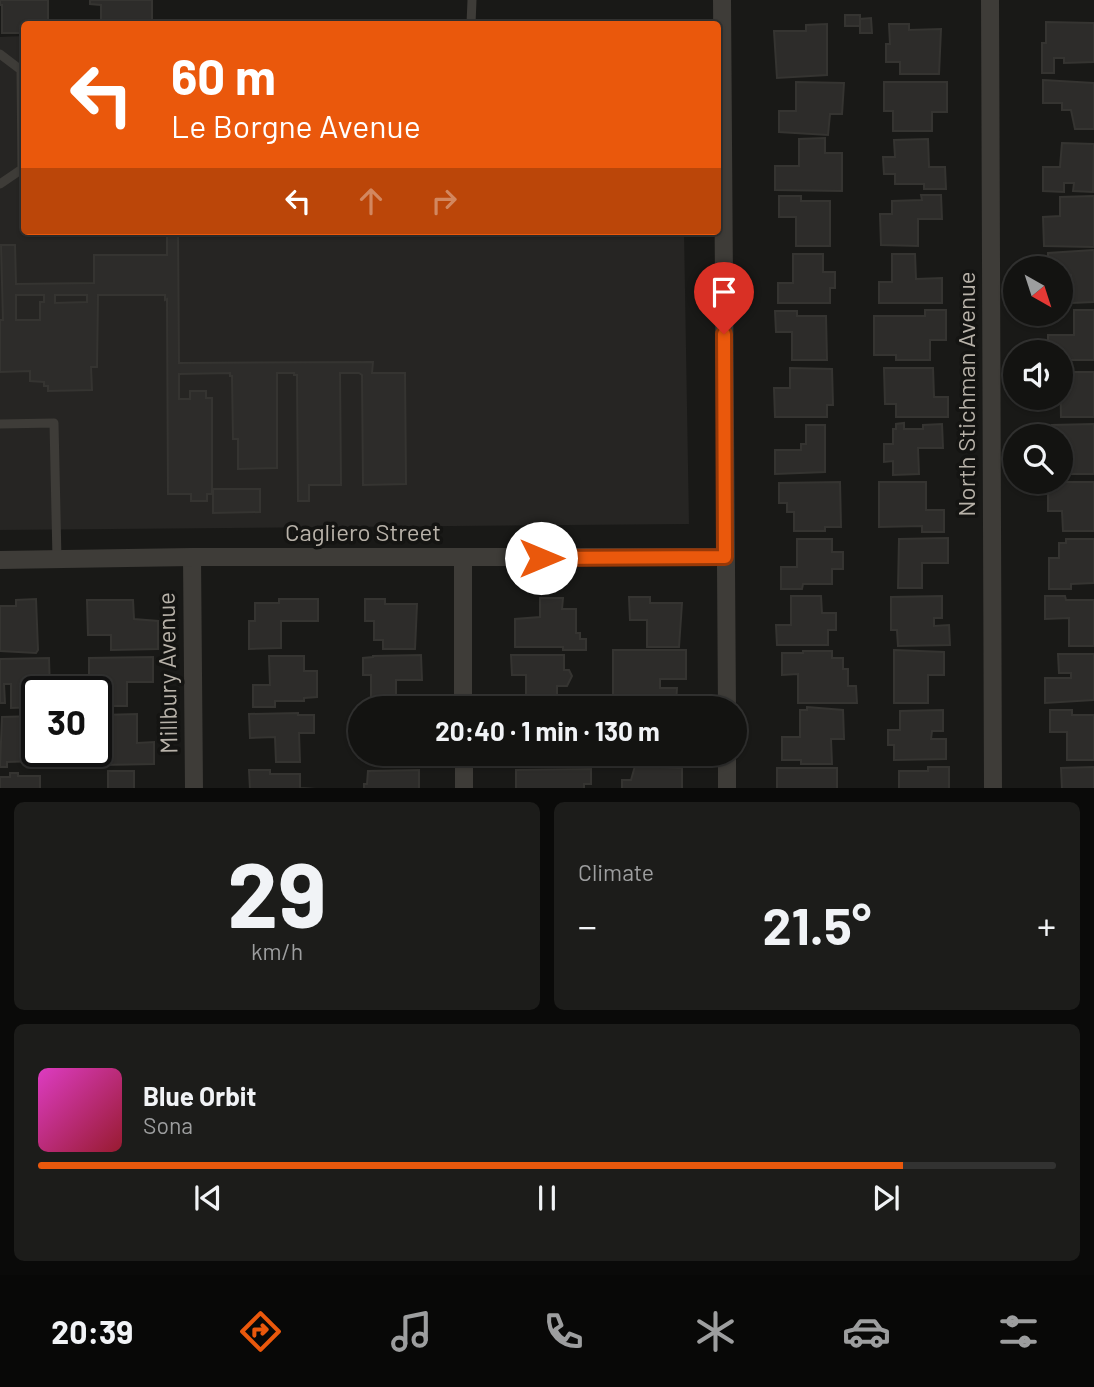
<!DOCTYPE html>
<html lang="en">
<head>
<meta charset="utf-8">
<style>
	:root { --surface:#131311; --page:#1c1c1a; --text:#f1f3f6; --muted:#9d9e9f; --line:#323231; --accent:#ea580c }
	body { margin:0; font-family:Barlow,sans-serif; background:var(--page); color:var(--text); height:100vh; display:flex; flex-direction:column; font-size:26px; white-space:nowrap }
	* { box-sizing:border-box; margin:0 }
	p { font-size:23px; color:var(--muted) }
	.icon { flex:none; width:38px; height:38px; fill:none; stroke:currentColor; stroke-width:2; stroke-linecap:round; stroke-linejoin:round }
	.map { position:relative; height:788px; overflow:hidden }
	.side { display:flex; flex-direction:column; gap:14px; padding:14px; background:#0a0a09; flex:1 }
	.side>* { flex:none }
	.guide { position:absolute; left:21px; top:21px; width:700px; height:214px; border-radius:7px; box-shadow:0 2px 5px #0004,0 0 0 2px var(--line); background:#ea580c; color:#fff; overflow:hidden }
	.needle { width:46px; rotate:141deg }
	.controls { position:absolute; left:1003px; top:256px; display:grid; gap:14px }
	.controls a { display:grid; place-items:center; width:70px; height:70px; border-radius:50%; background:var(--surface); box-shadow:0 2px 5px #0004,0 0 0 2px var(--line); font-size:35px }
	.speed { position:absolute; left:21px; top:676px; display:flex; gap:14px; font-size:35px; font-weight:700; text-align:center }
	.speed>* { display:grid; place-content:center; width:91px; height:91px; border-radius:50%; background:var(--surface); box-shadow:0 2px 5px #0004,0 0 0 2px var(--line); line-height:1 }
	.speed .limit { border:4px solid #111; border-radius:10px; background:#fff; color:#111 }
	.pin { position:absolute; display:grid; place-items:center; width:60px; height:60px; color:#fff; margin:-72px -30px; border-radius:50% 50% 50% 0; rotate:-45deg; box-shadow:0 0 7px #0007 }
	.pin .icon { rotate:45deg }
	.me { position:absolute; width:77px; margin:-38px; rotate:90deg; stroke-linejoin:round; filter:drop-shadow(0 0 5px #0008) }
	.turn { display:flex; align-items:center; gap:24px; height:147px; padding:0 35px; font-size:32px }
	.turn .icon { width:91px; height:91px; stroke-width:2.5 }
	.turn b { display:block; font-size:49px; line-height:60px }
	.lanes { display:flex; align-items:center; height:66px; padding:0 35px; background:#0003; justify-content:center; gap:35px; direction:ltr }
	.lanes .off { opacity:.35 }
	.big { font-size:52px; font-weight:700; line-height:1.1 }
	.side .card { flex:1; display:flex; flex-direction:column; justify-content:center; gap:10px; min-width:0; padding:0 24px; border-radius:10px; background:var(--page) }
	.side .dial { align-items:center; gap:0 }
	.dial b { font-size:91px; line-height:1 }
	.song { display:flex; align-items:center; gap:21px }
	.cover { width:84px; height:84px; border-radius:10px; background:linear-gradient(135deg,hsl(310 70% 55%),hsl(350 70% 35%)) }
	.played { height:7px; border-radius:4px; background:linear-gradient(90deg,var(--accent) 85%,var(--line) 85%) }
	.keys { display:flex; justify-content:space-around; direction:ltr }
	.heat { display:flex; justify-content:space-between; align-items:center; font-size:38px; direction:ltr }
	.side .tiles { flex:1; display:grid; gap:14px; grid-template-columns:1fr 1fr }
	.card:last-child { grid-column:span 2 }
	.trip { position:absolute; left:348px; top:696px; width:399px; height:70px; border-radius:35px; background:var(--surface); box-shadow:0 2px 5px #0004,0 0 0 2px var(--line); font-weight:700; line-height:70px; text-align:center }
	.menu { display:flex; height:112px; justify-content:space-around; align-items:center; background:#080807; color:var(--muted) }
	.menu .icon { width:49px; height:49px }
	.menu .active { color:var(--accent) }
	.menu b { font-size:32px; color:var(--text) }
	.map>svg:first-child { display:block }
</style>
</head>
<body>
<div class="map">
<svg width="1094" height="789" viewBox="0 0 1094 789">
	<rect width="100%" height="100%" fill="#191917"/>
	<polygon fill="#262523" points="24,36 24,231 684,231 689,524 0,530 0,37"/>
	<g fill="#2d2c2a" stroke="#353431" stroke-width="2" fill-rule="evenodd">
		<polygon points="0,0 48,0 48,24 24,24 24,33 2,33 2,5 0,5"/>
		<polygon points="90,0 152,0 152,24 101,24 101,5 90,4"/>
		<rect x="845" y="15" width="15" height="11"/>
		<polygon points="871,18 872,33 860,33 860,19"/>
		<polygon points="1046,22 1094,23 1094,62 1064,63 1064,58 1054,58 1054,73 1042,73 1042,43 1046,43"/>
		<polygon points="827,24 827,75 777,78 774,31 806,31 806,25"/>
		<polygon points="889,24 909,24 909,30 941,29 939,74 900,74 900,62 886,62 886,44 890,44"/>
		<polygon points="1043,80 1094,83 1094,129 1075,129 1071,110 1062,110 1062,103 1043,103"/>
		<polygon points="796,82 844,83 842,114 830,114 828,135 779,132 779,111 796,111"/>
		<polygon points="884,82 947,82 947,112 932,112 932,131 893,131 893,111 884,111"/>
		<polygon points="825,138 825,153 842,153 842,191 775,190 775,166 799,166 799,139"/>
		<polygon points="928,139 929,167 945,167 946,189 924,189 924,184 895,184 895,174 884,174 883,157 895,157 894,140"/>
		<polygon points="1062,143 1094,144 1093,192 1073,191 1074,183 1064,183 1064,192 1043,191 1043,167 1060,167"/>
		<polygon points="921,195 941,195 942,219 918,219 918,246 881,245 880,214 892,214 892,201 922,200"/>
		<polygon points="779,196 801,196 801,201 830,201 830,246 796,246 796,217 779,217"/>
		<polygon points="1094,196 1094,247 1044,246 1043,217 1060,216 1060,197"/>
		<path d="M167,231H178L179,363L373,362L372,373H405L406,484L363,485L362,375L359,373H340L341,485H309V501H298L297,375H294V373H277V468L238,469V439H233L232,376H230V373L179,374V399H190V391H206V398H212V494H207V501H191V494H168L167,299L165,300V295H98L97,367H91L92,390L48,391V386H44V382L30,381V371L0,372V320H3L1,245H15L16,284L94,283V255H167ZM16,295H44V302H40V320H16ZM55,295H87V302L55,303Z"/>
		<polygon points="1094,250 1094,302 1072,303 1071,275 1060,276 1060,268 1048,268 1048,253"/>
		<polygon points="793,254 823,254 823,272 835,272 835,288 830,288 830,303 778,303 778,283 793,283"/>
		<polygon points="892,254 915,254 916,279 942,278 942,303 879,303 879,282 892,282"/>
		<polygon points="925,310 946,310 946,340 930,340 930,360 896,360 896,355 874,355 874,316 925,316"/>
		<polygon points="1074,310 1094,310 1094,360 1060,360 1060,352 1048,352 1048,335 1074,335"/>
		<polygon points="775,311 797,311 797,316 826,316 827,360 792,360 792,332 776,332"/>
		<polygon points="1060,367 1066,367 1066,372 1094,372 1094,417 1061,417"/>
		<polygon points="790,368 832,369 833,405 827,405 827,417 775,417 774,388 790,388"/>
		<polygon points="884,368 933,368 934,397 948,397 948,417 896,417 896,404 885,404"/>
		<polygon points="904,423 904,429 923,429 923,425 942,424 943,448 918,448 919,474 893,475 893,461 884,462 884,444 893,444 893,429 896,429 896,424"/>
		<polygon points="1094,424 1094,474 1060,474 1060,436 1052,436 1052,425"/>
		<polygon points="806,425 825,425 825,472 775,474 775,450 801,450 801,444 806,444"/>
		<polygon points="840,482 841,527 825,527 825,531 794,531 794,512 787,512 787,503 779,503 779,483"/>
		<polygon points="879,482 926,482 926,510 944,510 944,532 922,532 922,526 879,527"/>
		<polygon points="1048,482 1094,482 1094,531 1063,531 1062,511 1048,511"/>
		<polygon points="213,489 260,489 260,512 213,513"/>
		<polygon points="948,538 948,563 922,563 922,588 898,588 899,539"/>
		<polygon points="797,539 832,539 832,552 843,552 843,569 832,569 832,584 803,584 802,589 781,589 781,567 797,567"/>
		<polygon points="1066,539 1094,539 1094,583 1071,584 1071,589 1049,589 1049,558 1059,558 1059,543 1066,543"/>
		<polygon points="791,596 821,596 822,613 836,613 836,630 828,630 828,645 777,645 776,625 791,625"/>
		<polygon points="942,596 942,618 934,618 934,626 949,625 950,645 898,646 897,630 891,630 891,597"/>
		<polygon points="1045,596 1065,596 1066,600 1094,600 1094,646 1069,646 1069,618 1045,619"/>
		<polygon points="629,597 650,597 650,603 682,603 679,647 647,647 647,620 630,620"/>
		<polygon points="540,598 563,598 562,609 576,609 576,633 580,633 580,639 586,639 586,650 563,650 563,647 515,647 515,619 540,617"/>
		<polygon points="36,599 38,650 36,653 0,651 0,606 16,606 16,600"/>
		<polygon points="279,599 318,599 318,621 281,621 281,648 249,649 249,621 255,621 255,603 279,603"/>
		<polygon points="365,599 385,599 385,604 417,604 415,649 383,649 383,640 374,640 374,621 365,621"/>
		<polygon points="87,600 133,600 134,619 158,621 158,649 111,650 111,635 88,635"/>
		<polygon points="613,650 686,650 686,679 660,679 660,688 677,688 676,703 659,703 660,708 613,708"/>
		<polygon points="894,650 944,652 944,675 928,675 928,703 894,703"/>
		<polygon points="803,651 832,651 832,658 843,658 843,669 848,669 848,686 856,686 857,703 798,703 798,674 782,675 782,653 803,653"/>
		<polygon points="1058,654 1094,654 1094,700 1045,703 1045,678 1071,678 1071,673 1059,673"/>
		<polygon points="421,655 422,680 396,680 396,705 371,705 371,675 363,675 363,658 373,657 373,656"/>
		<polygon points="511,655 564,655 564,670 569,670 572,676 567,686 557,686 557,704 526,704 526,675 512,675"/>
		<polygon points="269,656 304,656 304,671 317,671 317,697 304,698 304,701 275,701 275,707 253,707 253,685 270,685"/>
		<polygon points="153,657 153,682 127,682 127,706 103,706 103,678 89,678 89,658"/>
		<polygon points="49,658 50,691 37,691 37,707 11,708 11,684 4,684 5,703 0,703 0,659"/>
		<polygon points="807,707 843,710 844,739 831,739 832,764 801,764 801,760 782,760 782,737 800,737 800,710 807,710"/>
		<polygon points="943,710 943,731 932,731 931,739 946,739 946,759 894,760 894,745 888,745 888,730 900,730 900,711"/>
		<polygon points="1050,710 1072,710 1072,715 1094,715 1094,760 1067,760 1067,732 1050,732"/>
		<polygon points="298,713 298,715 314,715 314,733 299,733 300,762 276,762 275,737 250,738 249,714"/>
		<polygon points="137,714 137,743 154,742 154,764 103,765 103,752 89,752 96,751 96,724 102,724 102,715"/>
		<polygon points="359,714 360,754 422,754 422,762 400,763 400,757 359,758 357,716"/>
		<polygon points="36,716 37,751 48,751 36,751 36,761 7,762 7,767 0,767 2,717"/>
		<polygon points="514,754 578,754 578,755 535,757 535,762 514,763"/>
		<polygon points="627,754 686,754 686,761 655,761 655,758 648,758 648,761 627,761"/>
		<polygon points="635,766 682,768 682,789 622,789 622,780 631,780"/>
		<polygon points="928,767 949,767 949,789 899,789 899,771 928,771"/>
		<polygon points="1094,767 1094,789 1062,789 1061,768"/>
		<rect x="777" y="768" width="60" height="21"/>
		<polygon points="591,769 591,784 584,784 584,789 516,789 516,770"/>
		<polygon points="249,770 270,770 270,774 300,774 300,788 316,789 250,789"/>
		<polygon points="419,770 419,789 364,789 364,784 367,784 368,771"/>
		<rect x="108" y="771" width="26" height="18"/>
		<polygon points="10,773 18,773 18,776 40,776 40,789 0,789 0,777 10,777"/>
	</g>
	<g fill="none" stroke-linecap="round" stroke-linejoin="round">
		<g stroke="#3e3c38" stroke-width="9">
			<polyline points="471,24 472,0"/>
			<polyline points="0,54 21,70 22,169 0,184"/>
			<polyline points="0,424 54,423 57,559"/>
		</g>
		<g stroke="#3e3c38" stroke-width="18">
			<polyline points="722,0 727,709"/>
			<polyline points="990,0 993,789"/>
			<polyline points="192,557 194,789"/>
			<polyline points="463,558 463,709"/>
			<polyline points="0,560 192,557 725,557"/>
			<polyline points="464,754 464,789"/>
			<polyline points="727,754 727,789"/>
		</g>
	</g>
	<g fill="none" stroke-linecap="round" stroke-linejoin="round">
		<g stroke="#983908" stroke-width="18">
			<polyline id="route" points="541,558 725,557 724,334"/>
		</g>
		<use href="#route" stroke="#ea580c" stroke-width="12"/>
	</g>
	<g text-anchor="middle" stroke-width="7" stroke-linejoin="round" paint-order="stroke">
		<g font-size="24" fill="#b8b2a9" stroke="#141412">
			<text transform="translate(967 394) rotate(-90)" y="8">North Stichman Avenue</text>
			<text x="363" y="541">Cagliero Street</text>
			<text transform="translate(168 673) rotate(-91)" y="8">Millbury Avenue</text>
		</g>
	</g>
</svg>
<div class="controls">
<a><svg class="needle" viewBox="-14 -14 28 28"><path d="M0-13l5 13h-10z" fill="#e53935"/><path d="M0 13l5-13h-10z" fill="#9d9e9f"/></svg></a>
<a><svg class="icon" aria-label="sound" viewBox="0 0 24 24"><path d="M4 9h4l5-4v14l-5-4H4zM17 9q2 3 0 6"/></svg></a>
<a><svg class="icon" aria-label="search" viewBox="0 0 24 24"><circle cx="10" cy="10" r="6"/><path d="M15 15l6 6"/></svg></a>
</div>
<div class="speed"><div class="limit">30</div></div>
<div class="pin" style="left:724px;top:334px;background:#d93025"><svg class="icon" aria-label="arrive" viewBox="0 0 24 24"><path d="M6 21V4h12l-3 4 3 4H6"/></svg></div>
<svg class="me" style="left:541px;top:558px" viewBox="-20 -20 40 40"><circle r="19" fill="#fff"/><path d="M0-13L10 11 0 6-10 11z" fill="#ea580c"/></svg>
<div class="trip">20:40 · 1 min · 130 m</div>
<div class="guide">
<div class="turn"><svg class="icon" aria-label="left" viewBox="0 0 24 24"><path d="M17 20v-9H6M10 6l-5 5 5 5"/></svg><div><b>60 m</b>Le Borgne Avenue</div></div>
<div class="lanes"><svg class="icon" aria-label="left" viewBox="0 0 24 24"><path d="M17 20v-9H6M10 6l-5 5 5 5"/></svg><svg class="icon off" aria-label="ahead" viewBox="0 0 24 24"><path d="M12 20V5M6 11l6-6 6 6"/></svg><svg class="icon off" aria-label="right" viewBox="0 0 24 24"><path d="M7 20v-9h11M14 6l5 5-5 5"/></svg></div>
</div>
</div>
<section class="side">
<div class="tiles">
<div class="card dial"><b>29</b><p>km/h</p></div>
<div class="card"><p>Climate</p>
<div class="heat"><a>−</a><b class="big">21.5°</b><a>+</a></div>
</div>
<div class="card">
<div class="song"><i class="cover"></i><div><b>Blue Orbit</b><p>Sona</p></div></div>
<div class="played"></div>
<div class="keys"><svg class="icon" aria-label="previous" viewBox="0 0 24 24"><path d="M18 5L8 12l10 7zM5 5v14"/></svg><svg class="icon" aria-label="pause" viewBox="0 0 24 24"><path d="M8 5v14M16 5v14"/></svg><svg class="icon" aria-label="next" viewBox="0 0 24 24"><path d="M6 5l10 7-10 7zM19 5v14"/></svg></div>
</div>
</div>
</section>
<nav class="menu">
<b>20:39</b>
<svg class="icon active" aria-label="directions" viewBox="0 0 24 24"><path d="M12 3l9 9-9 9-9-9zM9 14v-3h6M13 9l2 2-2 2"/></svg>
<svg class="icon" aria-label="music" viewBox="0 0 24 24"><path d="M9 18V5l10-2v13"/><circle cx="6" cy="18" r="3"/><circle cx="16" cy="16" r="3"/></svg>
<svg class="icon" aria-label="phone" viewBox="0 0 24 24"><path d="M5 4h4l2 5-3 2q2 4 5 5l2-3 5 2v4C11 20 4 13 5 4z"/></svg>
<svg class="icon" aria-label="climate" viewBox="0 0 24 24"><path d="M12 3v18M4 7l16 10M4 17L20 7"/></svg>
<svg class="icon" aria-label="car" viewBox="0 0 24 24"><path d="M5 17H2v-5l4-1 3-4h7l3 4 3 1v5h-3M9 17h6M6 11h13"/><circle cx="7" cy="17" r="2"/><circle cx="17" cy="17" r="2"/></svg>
<svg class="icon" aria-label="filters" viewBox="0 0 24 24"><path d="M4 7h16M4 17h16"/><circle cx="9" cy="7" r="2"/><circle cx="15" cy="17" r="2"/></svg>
</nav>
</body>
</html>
